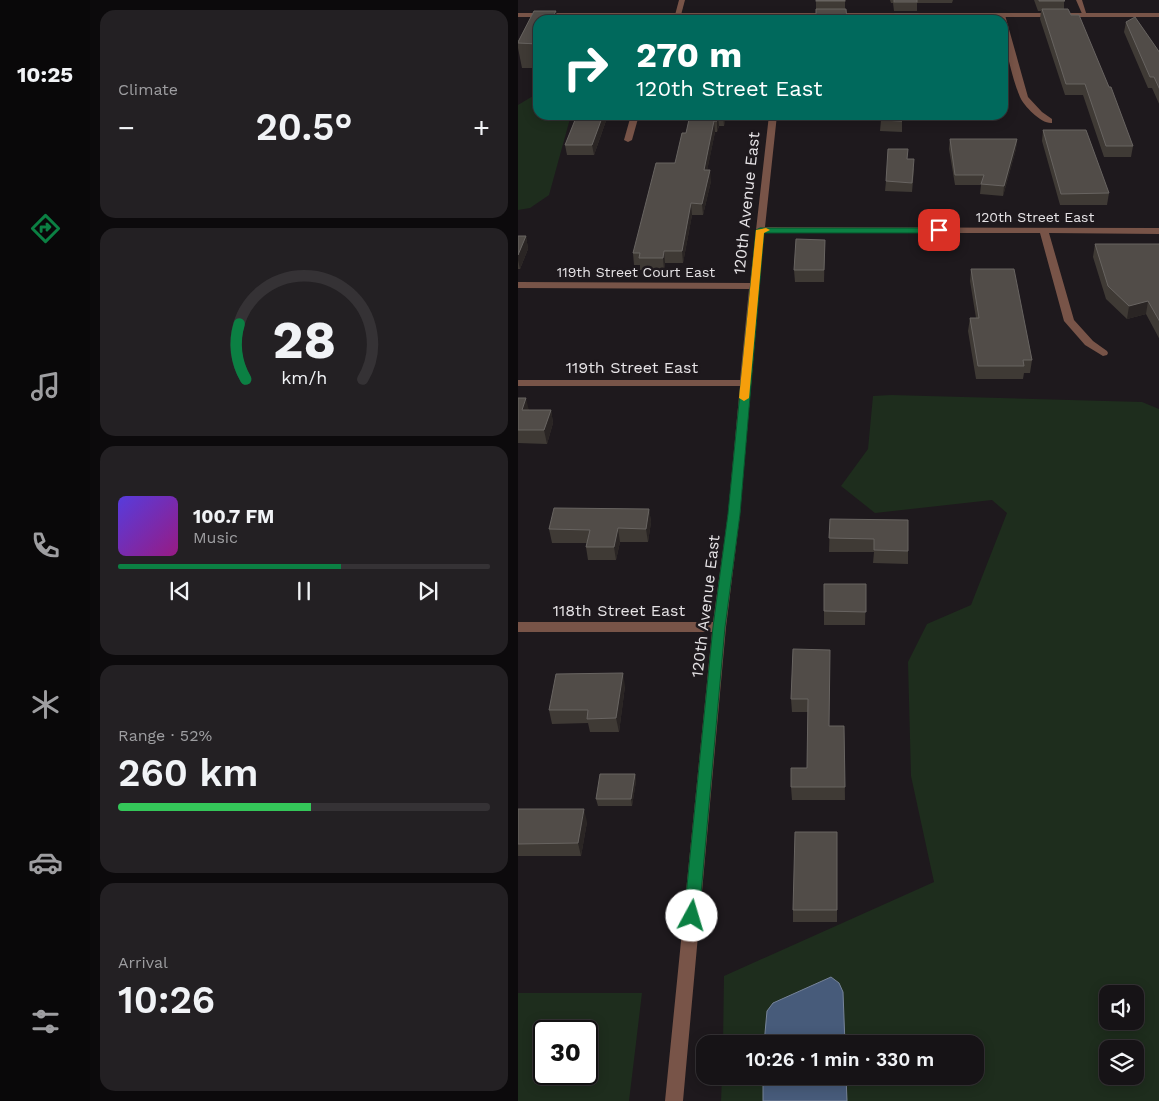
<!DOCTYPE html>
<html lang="en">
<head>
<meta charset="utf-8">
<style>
	:root { --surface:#161316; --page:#232023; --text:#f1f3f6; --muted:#9e9ea1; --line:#353235; --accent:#0b8043 }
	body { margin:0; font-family:"Work Sans",sans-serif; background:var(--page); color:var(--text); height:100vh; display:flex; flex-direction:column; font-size:19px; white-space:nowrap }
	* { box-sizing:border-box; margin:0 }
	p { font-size:16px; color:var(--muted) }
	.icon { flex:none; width:28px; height:28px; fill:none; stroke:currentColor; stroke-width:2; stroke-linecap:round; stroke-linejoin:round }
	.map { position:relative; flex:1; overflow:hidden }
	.details { display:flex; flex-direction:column; gap:10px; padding:10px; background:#0c0a0c; width:428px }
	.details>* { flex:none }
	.hud { position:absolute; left:15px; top:15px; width:475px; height:105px; border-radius:15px; box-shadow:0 2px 12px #0003,0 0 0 1px var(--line); background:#00695c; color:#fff; overflow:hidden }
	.tools { position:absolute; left:581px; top:985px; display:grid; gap:10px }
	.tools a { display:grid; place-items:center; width:45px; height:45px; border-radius:10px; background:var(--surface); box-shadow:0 2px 12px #0003,0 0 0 1px var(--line); font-size:25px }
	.speed { position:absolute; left:15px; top:1020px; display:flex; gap:10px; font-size:25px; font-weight:700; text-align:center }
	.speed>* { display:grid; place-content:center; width:65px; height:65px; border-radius:50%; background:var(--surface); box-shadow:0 2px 12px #0003,0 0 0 1px var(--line); line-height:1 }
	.speed .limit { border:2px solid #111; border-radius:8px; background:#fff; color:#111 }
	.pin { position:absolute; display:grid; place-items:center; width:42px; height:42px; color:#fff; margin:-21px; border-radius:10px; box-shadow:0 2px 8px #0006 }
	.me { position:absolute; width:55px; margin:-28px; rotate:6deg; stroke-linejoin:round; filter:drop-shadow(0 0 4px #0008) }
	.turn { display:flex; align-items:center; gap:18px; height:105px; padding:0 20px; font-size:22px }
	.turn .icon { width:65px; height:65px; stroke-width:2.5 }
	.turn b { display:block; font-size:35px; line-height:42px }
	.big { font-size:38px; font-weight:600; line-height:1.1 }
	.details .tile { flex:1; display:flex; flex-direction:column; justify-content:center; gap:8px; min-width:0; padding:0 18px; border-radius:15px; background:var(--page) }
	.details .dial { align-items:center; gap:0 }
	.dial svg { height:130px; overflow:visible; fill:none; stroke:var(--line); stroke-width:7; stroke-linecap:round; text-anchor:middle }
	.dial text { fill:var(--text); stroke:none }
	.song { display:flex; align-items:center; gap:15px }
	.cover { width:60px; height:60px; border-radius:8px; background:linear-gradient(135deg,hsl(250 70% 55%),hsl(310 70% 35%)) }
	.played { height:5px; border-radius:2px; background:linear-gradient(90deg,var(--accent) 60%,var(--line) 60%) }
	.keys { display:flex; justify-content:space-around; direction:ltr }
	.heat { display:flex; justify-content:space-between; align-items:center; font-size:28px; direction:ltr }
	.charge { height:8px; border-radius:4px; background:linear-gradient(90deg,#34c759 52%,var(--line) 0) }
	.trip { position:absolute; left:178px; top:1035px; width:288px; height:50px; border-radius:15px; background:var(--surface); box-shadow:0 2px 12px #0003,0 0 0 1px var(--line); font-weight:600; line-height:50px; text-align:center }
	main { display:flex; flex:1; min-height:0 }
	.tab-bar { display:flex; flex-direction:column; width:90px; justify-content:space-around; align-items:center; background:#090809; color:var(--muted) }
	.tab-bar .icon { width:35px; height:35px }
	.tab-bar .active { color:var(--accent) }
	.tab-bar b { font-size:22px; color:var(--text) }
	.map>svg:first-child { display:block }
</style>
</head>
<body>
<main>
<nav class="tab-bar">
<b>10:25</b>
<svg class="icon active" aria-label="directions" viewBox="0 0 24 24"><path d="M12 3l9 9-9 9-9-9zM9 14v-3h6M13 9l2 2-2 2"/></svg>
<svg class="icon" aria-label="music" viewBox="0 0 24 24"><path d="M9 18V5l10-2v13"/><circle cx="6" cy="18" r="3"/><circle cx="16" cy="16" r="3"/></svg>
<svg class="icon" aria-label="phone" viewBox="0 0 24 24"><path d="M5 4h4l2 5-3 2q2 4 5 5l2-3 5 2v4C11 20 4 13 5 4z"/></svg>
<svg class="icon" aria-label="climate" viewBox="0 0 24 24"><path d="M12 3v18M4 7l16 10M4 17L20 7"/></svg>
<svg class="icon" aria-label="car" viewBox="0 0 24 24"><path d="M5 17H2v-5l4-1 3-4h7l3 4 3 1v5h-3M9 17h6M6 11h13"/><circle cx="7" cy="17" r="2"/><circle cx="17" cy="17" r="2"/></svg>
<svg class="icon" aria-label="filters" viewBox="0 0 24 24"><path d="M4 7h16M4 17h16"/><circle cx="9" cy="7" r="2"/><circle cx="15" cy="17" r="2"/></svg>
</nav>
<section class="details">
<div class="tile"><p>Climate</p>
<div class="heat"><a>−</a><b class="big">20.5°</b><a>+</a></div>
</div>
<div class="tile dial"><svg viewBox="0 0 100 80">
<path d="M14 69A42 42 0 1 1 86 69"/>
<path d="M14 69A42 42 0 0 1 10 35" stroke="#0b8043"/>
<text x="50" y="56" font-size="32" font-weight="700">28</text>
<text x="50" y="72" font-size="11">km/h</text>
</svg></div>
<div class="tile">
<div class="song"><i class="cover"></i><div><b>100.7 FM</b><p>Music</p></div></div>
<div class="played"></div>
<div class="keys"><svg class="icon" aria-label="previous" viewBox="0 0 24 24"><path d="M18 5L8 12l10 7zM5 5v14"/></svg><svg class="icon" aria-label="pause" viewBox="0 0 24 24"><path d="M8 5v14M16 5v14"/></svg><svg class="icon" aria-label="next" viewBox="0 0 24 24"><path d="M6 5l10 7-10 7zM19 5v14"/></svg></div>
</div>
<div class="tile"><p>Range · 52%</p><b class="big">260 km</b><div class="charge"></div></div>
<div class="tile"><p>Arrival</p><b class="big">10:26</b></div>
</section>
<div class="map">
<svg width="642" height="1101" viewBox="0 0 642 1101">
	<rect width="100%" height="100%" fill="#1e191d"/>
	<g fill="#1e2d1d" fill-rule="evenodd">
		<polygon points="20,93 20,115 53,115 31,195 12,208 0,210 0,105"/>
		<path d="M373,395L624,402L641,409V1101H203L204,1076H456V1044H205L206,976L416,882L393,776L390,662L409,624L453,605L489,513L474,500L357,513L323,486L350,449L355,396ZM590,994H618V1021H590ZM590,1049H618V1076H590Z"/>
		<path d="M0,993H124L111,1101H0ZM69,1031V1074H26V1031Z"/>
	</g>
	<g fill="#475b7a" stroke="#77849a">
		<polygon points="313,977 321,983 325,992 327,1044 246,1044 249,1011 255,1003"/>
		<polygon points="245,1076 328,1076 329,1101 245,1101"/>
	</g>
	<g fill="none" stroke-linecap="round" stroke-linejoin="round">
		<g fill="#785448" fill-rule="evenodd">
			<polygon points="161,0 167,0 163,15 160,17 157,15"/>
			<polygon points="558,0 564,0 569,16 565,16"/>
			<polygon points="146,13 149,15 147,20 141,20 144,14"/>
			<path d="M482,14L487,15L510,97L524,112L534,119V123C523,124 506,106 502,97C494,78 485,40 485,20H482Z"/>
			<polygon points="113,115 121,115 114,140 110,142 106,140"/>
			<polygon points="251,115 259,115 247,227 642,228 642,234 531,233 556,320 575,341 589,351 590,353 589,355 585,356 567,345 546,321 522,233 246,233 222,514 208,627 165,1101 147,1101 194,632 0,632 0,622 195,622 210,514 222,386 0,386 0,380 222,380 231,289 0,288 0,282 232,283"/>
		</g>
		<rect fill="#785448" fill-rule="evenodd" x="0" y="13" width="642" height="4"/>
	</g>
	<g fill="#3f3a35">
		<polygon points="298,0 327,0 327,9 298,20"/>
		<polygon points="372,0 435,0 434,3 399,3 399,11 376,11 375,3 373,3"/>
		<polygon points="516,0 546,0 546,9 615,146 613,157 586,157 565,95 547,95 522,19 523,11 520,11"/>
		<polygon points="16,11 38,11 39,20 20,20 20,68 4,68 0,48 0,42"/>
		<polygon points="608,22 642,53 642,106 634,88 630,88 606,32"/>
		<polygon points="59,115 90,115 76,155 49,155 47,145"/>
		<polygon points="172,115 208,115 206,126 201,126 199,132 197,132 189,170 193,181 185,215 174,215 165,263 147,263 146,270 122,270 122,265 116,265 115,253 157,163 168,133"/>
		<polygon points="384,115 384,132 362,131 363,120"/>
		<polygon points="525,130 591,193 589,205 542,205 524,141"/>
		<polygon points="432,139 499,139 498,149 485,196 462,194 463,185 437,185 431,149"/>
		<polygon points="389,159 396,169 394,192 367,191 368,181"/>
		<polygon points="0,236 8,236 10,249 2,269 0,269"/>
		<polygon points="307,240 306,282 277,282 276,270"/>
		<polygon points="577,244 642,244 642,340 628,314 609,319 588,299 575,257"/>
		<polygon points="453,269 514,360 512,373 506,373 505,379 458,379 450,331 452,318 458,318 452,281"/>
		<polygon points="0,398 11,410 33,410 35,423 29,444 0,443"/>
		<polygon points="131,509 133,522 130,542 102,542 98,560 70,560 68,547 69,543 34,543 31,529"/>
		<polygon points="312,519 390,551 390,564 355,563 356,552 311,552"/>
		<polygon points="348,584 347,625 306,625 306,611"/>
		<polygon points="275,649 311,726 326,726 327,800 274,800 273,787 289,768 290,712 274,712 273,699"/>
		<polygon points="107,686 101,732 72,732 70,723 34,724 31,710"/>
		<polygon points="117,774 118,781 114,806 80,806 78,799"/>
		<polygon points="0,809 69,822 63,856 0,856"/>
		<polygon points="319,832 319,922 275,922 275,910"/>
	</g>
	<g fill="#2a2524">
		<polygon points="38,11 39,20 33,20"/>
		<polygon points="85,115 90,115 76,155 74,145"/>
		<polygon points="200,115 201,126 199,132 199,121"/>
		<polygon points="205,115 208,115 206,126"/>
		<polygon points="196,121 197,132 187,181 186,170"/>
		<polygon points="499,139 498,149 485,196 486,186"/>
		<polygon points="192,170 193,181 185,215 184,204"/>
		<polygon points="173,203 174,215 165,263 164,251"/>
		<polygon points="8,236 10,249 2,269 0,260 0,255"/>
		<polygon points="146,251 147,263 146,270 145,258"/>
		<polygon points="630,301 628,314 609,319 611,306"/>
		<polygon points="8,398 11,411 4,410"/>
		<polygon points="33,410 35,423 29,444 26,430"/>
		<polygon points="131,509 133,522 130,542 128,529"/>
		<polygon points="100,528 102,542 98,560 96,547"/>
		<polygon points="105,673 107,686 101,732 98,718"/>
		<polygon points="117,774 118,781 114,806 113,799"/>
		<polygon points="66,809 69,822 63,856 60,843"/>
	</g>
	<g fill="#514c48" stroke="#686461">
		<rect x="298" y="0" width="29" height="1"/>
		<rect x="376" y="0" width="23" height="2"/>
		<polygon points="521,0 546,0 547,1 521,1"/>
		<polygon points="298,9 328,9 329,20 298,20"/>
		<polygon points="524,9 550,9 553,15 561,15 591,87 593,87 615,146 588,146 567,84 548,84"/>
		<polygon points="16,11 38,11 33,20 20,20 20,44 0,43 0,42"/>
		<rect x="377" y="14" width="23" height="6"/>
		<polygon points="617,17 642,53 642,90 636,77 632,77 608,22"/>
		<polygon points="59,115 85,115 74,145 47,145"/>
		<polygon points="172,115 205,115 200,115 199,121 196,121 186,170 192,170 184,204 173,203 164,251 146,251 145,258 121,258 122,253 115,253 138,163 157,163 164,133 168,133"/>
		<polygon points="363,115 384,115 384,121 363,120"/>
		<polygon points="525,130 568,130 591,193 543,194"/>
		<polygon points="432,139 499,139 486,186 463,184 466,175 437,175"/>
		<polygon points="370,149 390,149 389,159 396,159 394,183 368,181"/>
		<polygon points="0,236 8,236 0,255"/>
		<polygon points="278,239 307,240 306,270 276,270"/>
		<polygon points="577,244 642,244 642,322 630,301 611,306 590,286"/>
		<polygon points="453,269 496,269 514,360 505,360 506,366 460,366 452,318 461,318"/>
		<polygon points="0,398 8,398 4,410 33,410 26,430 0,430"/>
		<polygon points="36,508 131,509 128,529 100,528 96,547 68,547 72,530 31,529"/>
		<polygon points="312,519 390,520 390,551 356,550 356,539 311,538"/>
		<polygon points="306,584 348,584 348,612 306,611"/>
		<polygon points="275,649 312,650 311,726 326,726 327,787 273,787 273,768 289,768 290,699 273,699"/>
		<polygon points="105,673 98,718 69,719 70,710 31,710 38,674"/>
		<polygon points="82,774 117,774 113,799 78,799"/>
		<polygon points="0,809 66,809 60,843 0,844"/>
		<polygon points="277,832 319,832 319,910 275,910"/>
	</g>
	<polygon fill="#0b8043" stroke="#07532c" points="242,228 421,228 425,230 421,233 246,233 222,514 207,627 181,916 179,920 174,922 168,920 166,916 195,627 210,514 238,230"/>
	<polygon fill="#f59e0b" points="248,228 252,230 246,233 231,398 226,401 221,398 238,230"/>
	<g text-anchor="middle" stroke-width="5" stroke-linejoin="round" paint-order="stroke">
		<g font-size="14" fill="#e6e3e6" stroke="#1e191d">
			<text x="517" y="222">120th Street East</text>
			<text x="118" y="277">119th Street Court East</text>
		</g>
		<g font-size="16" fill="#e6e3e6" stroke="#1e191d">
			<text transform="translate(228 203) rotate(-84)" y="6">120th Avenue East</text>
			<text x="114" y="373">119th Street East</text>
			<text transform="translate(187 606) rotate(-83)" y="6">120th Avenue East</text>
			<text x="101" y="616">118th Street East</text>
		</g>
	</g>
</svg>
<div class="tools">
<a><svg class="icon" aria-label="sound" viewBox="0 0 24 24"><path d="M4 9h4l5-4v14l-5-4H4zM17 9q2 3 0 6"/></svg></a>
<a><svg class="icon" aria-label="layers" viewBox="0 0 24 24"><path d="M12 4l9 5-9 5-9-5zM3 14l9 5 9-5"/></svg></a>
</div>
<div class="speed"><div class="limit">30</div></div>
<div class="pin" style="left:421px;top:230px;background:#d93025"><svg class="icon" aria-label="arrive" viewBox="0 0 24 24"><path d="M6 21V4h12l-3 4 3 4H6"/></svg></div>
<svg class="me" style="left:174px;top:916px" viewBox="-20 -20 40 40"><circle r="19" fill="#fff"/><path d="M0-13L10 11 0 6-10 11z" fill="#0b8043"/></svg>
<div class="trip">10:26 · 1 min · 330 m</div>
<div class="hud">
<div class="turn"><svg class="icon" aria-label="right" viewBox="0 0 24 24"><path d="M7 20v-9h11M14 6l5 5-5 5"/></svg><div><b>270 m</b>120th Street East</div></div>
</div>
</div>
</main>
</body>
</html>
